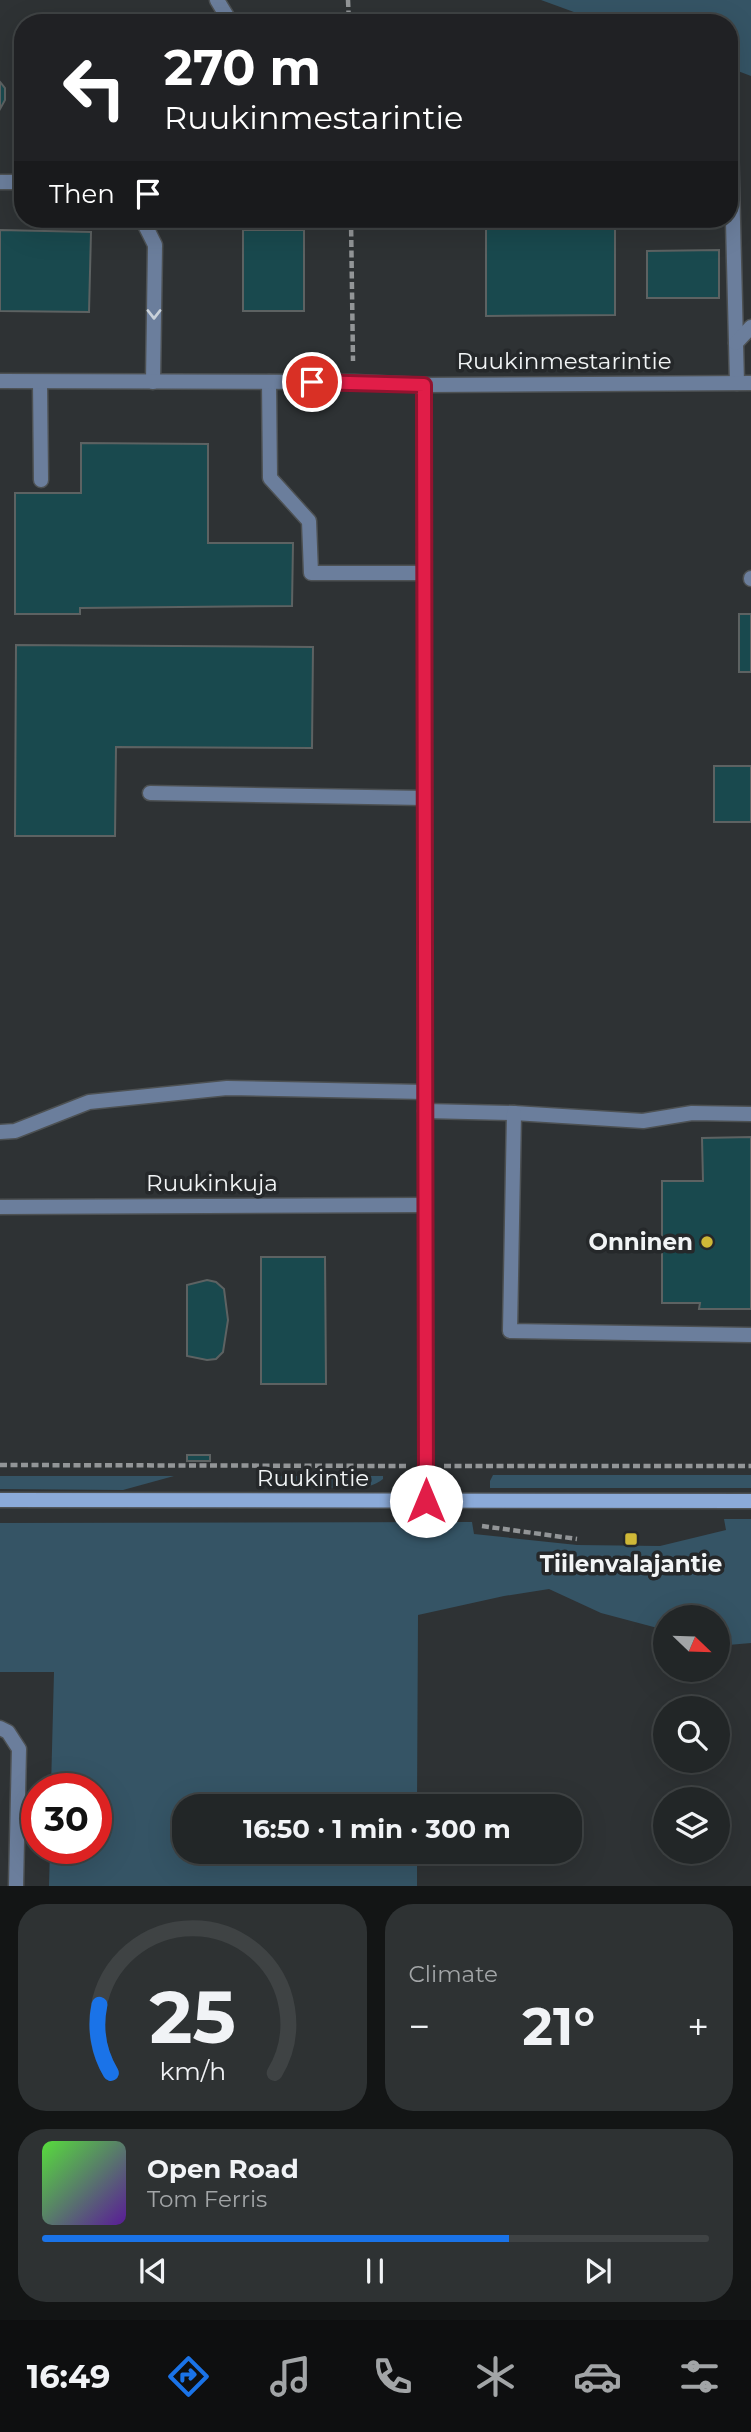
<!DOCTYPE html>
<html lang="en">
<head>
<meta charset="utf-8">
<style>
	:root { --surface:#222627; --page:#2e3233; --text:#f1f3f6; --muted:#a2a5a7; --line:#3f4344; --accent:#1a73e8 }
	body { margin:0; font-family:Montserrat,sans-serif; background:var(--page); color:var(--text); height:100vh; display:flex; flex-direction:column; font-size:26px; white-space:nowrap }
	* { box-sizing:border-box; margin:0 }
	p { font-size:23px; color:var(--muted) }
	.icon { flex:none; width:38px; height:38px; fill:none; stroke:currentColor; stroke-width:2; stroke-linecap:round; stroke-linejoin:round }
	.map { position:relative; height:1886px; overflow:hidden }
	.sheet { display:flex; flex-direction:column; gap:18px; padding:18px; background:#131515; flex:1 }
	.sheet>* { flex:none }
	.guide { position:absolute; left:14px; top:14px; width:724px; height:214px; border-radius:28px; box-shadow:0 7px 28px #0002,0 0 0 2px var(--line); background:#202124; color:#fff; overflow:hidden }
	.needle { width:46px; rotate:113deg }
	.fabs { position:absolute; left:653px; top:1605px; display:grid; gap:14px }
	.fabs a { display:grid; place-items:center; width:77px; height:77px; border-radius:50%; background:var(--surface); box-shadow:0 7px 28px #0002,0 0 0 2px var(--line); font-size:35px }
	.speed { position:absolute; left:21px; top:1773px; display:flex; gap:14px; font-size:35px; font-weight:700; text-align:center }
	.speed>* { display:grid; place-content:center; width:91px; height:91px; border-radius:50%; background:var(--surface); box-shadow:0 7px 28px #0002,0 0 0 2px var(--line); line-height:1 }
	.speed .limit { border:10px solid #d22; background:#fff; color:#111 }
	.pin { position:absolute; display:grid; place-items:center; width:60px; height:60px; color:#fff; margin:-30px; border:4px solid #fff; border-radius:50%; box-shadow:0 2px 7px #0007 }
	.me { position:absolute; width:77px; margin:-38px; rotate:0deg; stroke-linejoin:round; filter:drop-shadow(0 0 5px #0008) }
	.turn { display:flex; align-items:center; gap:24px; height:147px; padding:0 35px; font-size:32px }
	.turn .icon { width:91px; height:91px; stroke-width:2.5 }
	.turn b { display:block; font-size:49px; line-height:60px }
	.then { display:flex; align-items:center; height:66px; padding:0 35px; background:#0003; gap:14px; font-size:26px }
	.big { font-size:52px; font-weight:700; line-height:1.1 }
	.sheet .card { flex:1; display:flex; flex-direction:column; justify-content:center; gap:10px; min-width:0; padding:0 24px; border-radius:28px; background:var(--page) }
	.sheet .dial { align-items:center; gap:0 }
	.dial svg { height:182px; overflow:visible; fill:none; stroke:var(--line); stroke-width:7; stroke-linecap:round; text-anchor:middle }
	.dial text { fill:var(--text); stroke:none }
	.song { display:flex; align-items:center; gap:21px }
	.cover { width:84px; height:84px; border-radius:10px; background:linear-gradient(135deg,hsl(110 70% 55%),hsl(270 70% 35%)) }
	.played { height:7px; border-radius:4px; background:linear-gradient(90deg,var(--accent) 70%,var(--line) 70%) }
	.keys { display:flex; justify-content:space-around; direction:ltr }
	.heat { display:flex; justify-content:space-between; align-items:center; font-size:38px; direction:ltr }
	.sheet .tiles { flex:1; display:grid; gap:18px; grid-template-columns:1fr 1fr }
	.card:last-child { grid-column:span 2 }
	.trip { position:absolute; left:172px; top:1794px; width:410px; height:70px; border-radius:28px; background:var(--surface); box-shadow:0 7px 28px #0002,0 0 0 2px var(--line); font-weight:700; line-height:70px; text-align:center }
	.tab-bar { display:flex; height:112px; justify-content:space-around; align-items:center; background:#0e0f10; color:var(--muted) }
	.tab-bar .icon { width:49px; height:49px }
	.tab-bar .selected { color:var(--accent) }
	.tab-bar b { font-size:32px; color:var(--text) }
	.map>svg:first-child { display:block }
</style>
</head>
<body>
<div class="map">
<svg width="751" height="1886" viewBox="0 0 751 1886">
	<rect width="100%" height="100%" fill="#2e3234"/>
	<g fill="#355465">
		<polygon points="541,0 751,0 751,76 730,68 730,23 604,23"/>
		<polygon points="493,1475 751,1475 751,1488 490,1488 490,1481"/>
		<polygon points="0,1476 174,1476 123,1490 0,1489"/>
		<path d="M268,1476H383V1479C361,1499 294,1481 265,1477Z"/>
		<polygon points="724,1519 751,1519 751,1643 728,1645 718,1643 718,1617 665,1617 665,1630 601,1613 549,1589 504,1596 418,1615 417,1806 184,1806 184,1852 417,1852 417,1886 49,1886 50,1848 96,1848 96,1788 51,1788 54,1672 0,1672 0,1523 472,1522 474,1534 577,1545 660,1546 726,1530"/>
	</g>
	<g fill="#19494e" stroke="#5d6262" stroke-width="2">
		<polygon points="0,82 5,88 5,100 0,109"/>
		<polygon points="486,219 615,219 615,315 486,316"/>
		<polygon points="0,230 91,232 89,312 0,311"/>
		<rect x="243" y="230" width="61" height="81"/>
		<polygon points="719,250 719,298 647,298 647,251"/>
		<polygon points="81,443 208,444 208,543 293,543 292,606 80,608 80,614 15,614 15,493 81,493"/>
		<rect x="739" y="614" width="12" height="58"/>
		<polygon points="16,645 313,647 312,748 116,747 115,836 15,836"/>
		<rect x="714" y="766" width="37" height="56"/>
		<polygon points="751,1137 751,1309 699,1309 700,1303 662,1303 662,1181 703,1181 702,1138"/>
		<polygon points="261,1257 325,1257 326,1384 261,1384"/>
		<polygon points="207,1280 216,1282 224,1289 228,1320 223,1352 216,1359 207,1360 187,1356 187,1285"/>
		<rect x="187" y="1455" width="23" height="6"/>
	</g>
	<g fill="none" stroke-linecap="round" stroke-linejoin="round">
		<g stroke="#4d5153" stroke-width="17">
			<g id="lane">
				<polyline points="217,0 231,23"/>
				<polyline points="731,141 737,383"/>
				<polyline points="0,182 23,182"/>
				<polyline points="142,219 155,245 153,382"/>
				<polyline points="736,343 751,327"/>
				<polyline points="40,382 41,480"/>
				<polyline points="269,382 270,478 309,521 311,573 424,573"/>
				<polyline points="751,579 751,578"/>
				<polyline points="150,793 424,798"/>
				<polyline points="425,1111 514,1113 643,1121 692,1113 751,1114"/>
				<polyline points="514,1113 510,1331 751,1335"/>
				<polyline points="0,1132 15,1131 89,1102 227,1088 425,1092"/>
				<polyline points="0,1728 8,1732 19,1749 16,1886"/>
			</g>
		</g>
		<g stroke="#4d5153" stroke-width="17">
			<g id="street">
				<polyline points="0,381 354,382 424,385 751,383"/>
				<polyline points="424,385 426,1501"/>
				<polyline points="0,1207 425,1205"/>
			</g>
		</g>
		<g stroke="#4d5153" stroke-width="17">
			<polyline id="secondary" points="0,1500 751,1501"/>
		</g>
		<g stroke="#929597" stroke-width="4.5" stroke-dasharray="7 3.5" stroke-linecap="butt">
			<polyline points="348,0 349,23"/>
			<polyline points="351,219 353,361"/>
			<polyline points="0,1465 407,1466"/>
			<polyline points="444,1466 751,1466"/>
			<polyline points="482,1526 577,1539"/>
		</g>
		<use href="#lane" stroke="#6b7e9c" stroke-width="14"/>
		<use href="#street" stroke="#6b7e9c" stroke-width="14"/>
		<use href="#secondary" stroke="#8baad8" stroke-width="14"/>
	</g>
	<defs><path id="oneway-chevron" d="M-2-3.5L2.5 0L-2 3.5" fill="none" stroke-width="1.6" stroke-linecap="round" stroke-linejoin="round" transform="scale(1.75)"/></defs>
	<use stroke="#c9d1da" href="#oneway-chevron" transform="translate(154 314) rotate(90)"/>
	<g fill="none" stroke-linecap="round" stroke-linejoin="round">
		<g stroke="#92132f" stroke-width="18">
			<polyline id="route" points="312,382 424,385 426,1501"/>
		</g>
		<use href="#route" stroke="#e11d48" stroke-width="12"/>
	</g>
	<g fill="#cfb837" stroke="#25282a" stroke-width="2.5">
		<circle cx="707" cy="1242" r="7"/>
		<rect x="624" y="1532" width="14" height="14" rx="3.5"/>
	</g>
	<g text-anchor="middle" stroke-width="7" stroke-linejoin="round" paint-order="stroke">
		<g font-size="23" fill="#f1f4f5" stroke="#25282a">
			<text x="564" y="369">Ruukinmestarintie</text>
			<text x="212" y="1191">Ruukinkuja</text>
			<text x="313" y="1486">Ruukintie</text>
		</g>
		<g font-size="23" font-weight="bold" fill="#f1f4f5" stroke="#25282a" text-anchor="end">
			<text x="693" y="1250">Onninen</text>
			<text x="631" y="1572" text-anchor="middle">Tiilenvalajantie</text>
		</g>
	</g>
</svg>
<div class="fabs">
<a><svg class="needle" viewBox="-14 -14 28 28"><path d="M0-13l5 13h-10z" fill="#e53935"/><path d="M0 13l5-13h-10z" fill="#a2a5a7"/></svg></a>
<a><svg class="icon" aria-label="search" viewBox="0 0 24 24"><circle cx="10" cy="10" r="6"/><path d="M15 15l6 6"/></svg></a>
<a><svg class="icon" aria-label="layers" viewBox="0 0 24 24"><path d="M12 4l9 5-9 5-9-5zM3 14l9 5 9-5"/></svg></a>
</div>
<div class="speed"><div class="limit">30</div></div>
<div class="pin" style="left:312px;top:382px;background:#d93025"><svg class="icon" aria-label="arrive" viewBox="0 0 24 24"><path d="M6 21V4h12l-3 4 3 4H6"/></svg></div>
<svg class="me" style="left:426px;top:1501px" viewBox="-20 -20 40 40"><circle r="19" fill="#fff"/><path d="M0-13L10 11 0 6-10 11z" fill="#e11d48"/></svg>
<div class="trip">16:50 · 1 min · 300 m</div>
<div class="guide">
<div class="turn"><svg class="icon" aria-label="left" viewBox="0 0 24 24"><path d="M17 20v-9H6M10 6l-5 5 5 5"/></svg><div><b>270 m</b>Ruukinmestarintie</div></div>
<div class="then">Then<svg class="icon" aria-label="arrive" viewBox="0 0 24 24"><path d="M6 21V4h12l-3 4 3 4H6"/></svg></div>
</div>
</div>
<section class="sheet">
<div class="tiles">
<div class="card dial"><svg viewBox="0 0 100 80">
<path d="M14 69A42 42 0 1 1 86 69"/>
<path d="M14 69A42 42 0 0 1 9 39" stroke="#1a73e8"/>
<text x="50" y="56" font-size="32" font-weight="700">25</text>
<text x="50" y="72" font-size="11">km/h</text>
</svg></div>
<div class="card"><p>Climate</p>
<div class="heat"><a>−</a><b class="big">21°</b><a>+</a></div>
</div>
<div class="card">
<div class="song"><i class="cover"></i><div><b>Open Road</b><p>Tom Ferris</p></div></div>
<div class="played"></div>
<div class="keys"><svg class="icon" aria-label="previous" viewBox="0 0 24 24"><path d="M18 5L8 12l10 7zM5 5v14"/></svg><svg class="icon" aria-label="pause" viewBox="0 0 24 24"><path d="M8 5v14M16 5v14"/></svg><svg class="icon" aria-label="next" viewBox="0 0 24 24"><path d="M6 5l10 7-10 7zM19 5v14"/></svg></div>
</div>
</div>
</section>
<nav class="tab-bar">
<b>16:49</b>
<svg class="icon selected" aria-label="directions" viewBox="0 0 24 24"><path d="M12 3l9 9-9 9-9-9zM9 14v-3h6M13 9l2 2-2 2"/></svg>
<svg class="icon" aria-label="music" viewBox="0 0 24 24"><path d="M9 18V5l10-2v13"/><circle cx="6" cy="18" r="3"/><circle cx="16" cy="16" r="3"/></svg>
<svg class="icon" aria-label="phone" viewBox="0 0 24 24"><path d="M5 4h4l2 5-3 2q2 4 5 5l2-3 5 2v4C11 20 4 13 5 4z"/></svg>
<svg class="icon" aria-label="climate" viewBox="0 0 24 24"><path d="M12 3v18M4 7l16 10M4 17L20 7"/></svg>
<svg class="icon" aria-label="car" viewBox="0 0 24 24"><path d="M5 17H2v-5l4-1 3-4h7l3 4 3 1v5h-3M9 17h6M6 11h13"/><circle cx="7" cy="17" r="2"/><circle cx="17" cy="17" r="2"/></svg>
<svg class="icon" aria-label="filters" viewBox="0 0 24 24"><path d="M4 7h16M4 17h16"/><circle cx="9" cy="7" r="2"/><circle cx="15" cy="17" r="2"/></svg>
</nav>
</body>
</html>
